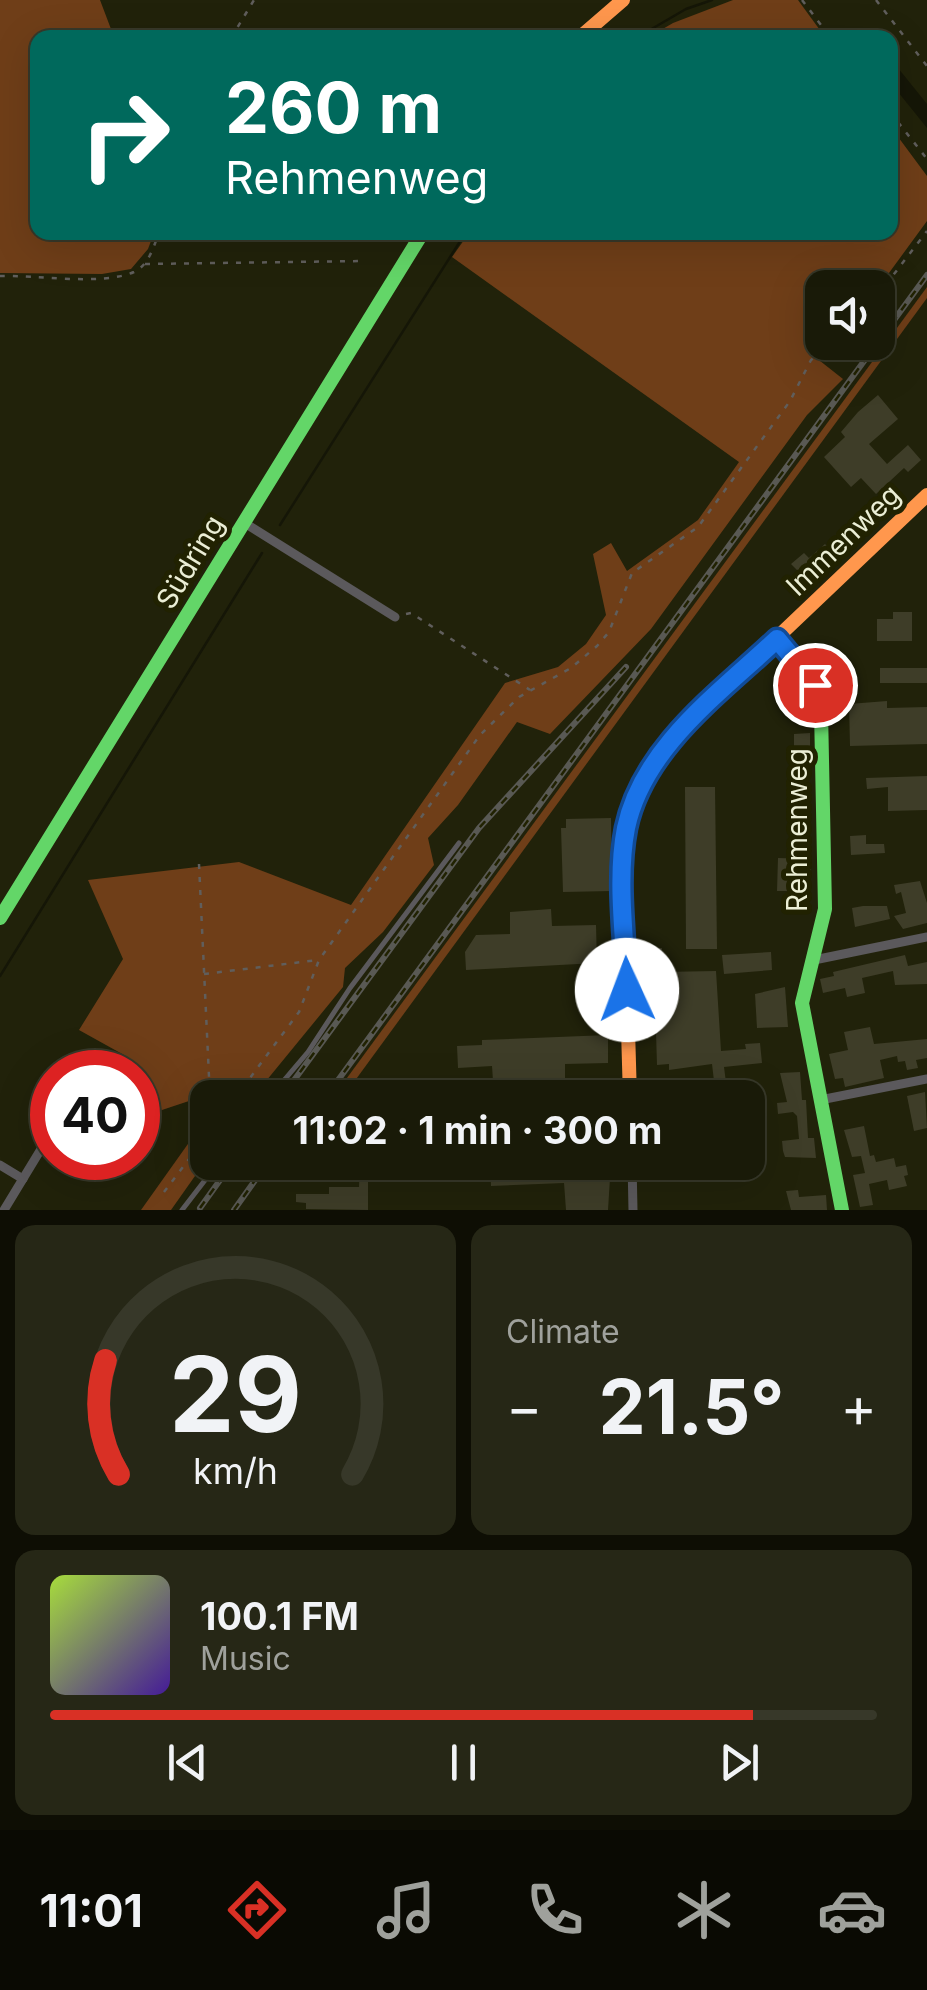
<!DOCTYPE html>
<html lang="en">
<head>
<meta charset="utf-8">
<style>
  :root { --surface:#191a08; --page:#262716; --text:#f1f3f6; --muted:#9fa19c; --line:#373829; --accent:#d93025 }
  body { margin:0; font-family:Inter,sans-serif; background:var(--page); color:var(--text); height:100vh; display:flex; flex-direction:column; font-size:38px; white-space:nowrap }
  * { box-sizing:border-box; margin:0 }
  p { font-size:32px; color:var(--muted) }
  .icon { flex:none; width:55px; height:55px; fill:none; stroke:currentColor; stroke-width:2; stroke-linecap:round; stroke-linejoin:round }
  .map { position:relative; height:1210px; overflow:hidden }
  .drawer { display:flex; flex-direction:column; gap:15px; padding:15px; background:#0e0e04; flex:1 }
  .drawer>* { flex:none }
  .guide { position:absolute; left:30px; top:30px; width:868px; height:210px; border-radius:20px; box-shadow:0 10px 40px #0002,0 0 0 2px var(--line); background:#00695c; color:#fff; overflow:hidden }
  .controls { position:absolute; left:805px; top:270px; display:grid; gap:20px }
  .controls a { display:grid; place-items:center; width:90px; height:90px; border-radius:20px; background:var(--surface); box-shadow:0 10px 40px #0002,0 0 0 2px var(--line); font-size:50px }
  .speed { position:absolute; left:30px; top:1050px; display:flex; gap:20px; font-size:50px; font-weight:700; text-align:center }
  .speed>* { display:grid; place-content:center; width:130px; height:130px; border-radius:50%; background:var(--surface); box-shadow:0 10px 40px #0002,0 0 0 2px var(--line); line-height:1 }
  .speed .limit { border:15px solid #d22; background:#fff; color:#111 }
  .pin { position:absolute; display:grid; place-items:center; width:85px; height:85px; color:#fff; margin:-42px; border:5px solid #fff; border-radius:50%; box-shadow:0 2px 10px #0007 }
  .me { position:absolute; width:110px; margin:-55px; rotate:358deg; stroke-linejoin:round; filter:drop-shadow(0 0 8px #0008) }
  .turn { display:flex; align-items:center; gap:35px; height:210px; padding:0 30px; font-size:45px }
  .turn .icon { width:130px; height:130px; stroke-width:2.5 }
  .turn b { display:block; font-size:70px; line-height:85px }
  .big { font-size:75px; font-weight:700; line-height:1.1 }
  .drawer .widget { flex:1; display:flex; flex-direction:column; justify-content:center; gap:15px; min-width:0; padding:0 35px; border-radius:20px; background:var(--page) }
  .drawer .dial { align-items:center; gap:0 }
  .dial svg { height:260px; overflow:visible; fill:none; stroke:var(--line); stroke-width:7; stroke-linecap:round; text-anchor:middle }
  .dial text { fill:var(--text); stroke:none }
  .song { display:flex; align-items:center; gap:30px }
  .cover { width:120px; height:120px; border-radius:15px; background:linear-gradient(135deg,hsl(80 70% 55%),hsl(260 70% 35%)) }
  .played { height:10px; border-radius:5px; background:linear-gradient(90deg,var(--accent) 85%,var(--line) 85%) }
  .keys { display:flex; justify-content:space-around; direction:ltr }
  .heat { display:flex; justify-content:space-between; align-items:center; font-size:55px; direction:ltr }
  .drawer .tiles { flex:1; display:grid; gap:15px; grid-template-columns:1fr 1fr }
  .widget:last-child { grid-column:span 2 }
  .trip { position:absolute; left:190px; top:1080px; width:575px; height:100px; border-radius:20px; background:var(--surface); box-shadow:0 10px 40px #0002,0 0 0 2px var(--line); font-weight:700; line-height:100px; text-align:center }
  .menu { display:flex; height:160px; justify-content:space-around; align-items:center; background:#0a0a03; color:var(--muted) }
  .menu .icon { width:70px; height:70px }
  .menu .active { color:var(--accent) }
  .menu b { font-size:45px; color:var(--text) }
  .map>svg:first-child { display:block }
  .green { fill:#6f3e18 }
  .water { fill:#151607 }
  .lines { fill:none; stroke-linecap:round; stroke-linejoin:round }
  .stream { stroke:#151607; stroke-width:2.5 }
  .building { fill:#3e3d28 }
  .path { stroke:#605e5c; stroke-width:2.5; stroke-dasharray:5 8; stroke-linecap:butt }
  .lane { stroke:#5b595c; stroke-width:5 }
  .street { stroke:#5b595c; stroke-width:9 }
  .fast { stroke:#63d668; stroke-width:14 }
  .slow { stroke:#ff974d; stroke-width:14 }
  .rail-casing { stroke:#595954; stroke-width:6 }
  .rail { stroke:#212201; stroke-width:2.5; stroke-dasharray:8; stroke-linecap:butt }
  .route-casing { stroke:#114b97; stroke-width:25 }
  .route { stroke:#1a73e8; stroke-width:18 }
  .labels { text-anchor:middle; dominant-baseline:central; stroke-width:10; stroke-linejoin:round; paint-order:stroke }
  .street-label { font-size:28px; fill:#ebeed5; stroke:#212201 }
</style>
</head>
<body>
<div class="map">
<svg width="927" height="1210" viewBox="0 0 927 1210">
  <rect width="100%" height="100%" fill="#21220a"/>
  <g class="green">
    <path d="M0 0H100L114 37 38 38V232L154 233 148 249 131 269 102 274 0 273Z"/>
    <path d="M733 0H798L825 37H649L673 23Z"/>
    <path d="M890 126 927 176V221L878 288H822V342L826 343 810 353 843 379 807 415 651 629 550 734 517 722 458 805 428 838 434 865 383 932 345 968 343 987 253 1097 208 1098 207 1159 171 1210H141L200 1127 192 1100 138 1118V1072H114L124 1055 79 1030 123 959 88 880 239 862 351 905 505 683 558 667 586 644 606 615 593 554 611 543 627 571 698 520 739 462 452 257 469 233 890 232Z"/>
    <path d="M927 287V298L343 1097H333Z"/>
  </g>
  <path class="water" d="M890 58 927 104V128L890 82Z"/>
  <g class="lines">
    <g class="stream">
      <path d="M636 38 686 9 712 0"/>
      <path d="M280 525 466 232"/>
      <path d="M0 976 262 553"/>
    </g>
  </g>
  <g class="building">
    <path d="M878 395 898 419 869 444 887 464 908 445 921 460 908 472 904 468 876 494 861 478 851 487 824 457 845 437 841 432 858 412Z"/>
    <path d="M825 544 838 558 821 572 812 563 800 573 791 564 804 553 809 558Z"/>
    <path d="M893 612H912V641H877V619H893Z"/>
    <rect x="880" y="668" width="47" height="15"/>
    <path d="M887 701V708L927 707V744L850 746 849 704Z"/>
    <path d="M810 733V762H794V734Z"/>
    <path d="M927 776V810L888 811V787L867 789 866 778Z"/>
    <path d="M685 787H715L717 949H686Z"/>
    <path d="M611 818 612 891 563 892 561 828H566V819Z"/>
    <path d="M866 835V844H884L885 853 851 855 850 836Z"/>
    <path d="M778 858 811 859V877H793V891H777Z"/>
    <path d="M920 881 927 903V923L903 929 894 916 906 913 901 892 896 894 894 885Z"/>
    <path d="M863 906H887L890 919 855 927 852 908Z"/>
    <path d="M551 909 552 926 596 925 597 963 466 970 465 952 476 935 510 934V912Z"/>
    <path d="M651 948H662V972L716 971 721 1051 746 1049 745 1044 760 1043 762 1063 724 1067 728 1098H716L712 1064 669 1070V1064L657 1065 655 999H650V985H654Z"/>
    <path d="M771 952 772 970 724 974 722 955Z"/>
    <path d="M905 955 908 966 927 962V984L895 985 893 971 862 978 865 993 847 997 845 988 823 993 820 979 834 976 833 972Z"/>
    <path d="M785 987 788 1027 757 1028 755 994Z"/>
    <path d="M870 1027 874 1044 927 1039V1058L916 1060 918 1068 907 1070 905 1061 898 1062 897 1056 880 1060 884 1078 845 1087 843 1078 835 1079 829 1054 848 1050 844 1032Z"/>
    <path d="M608 1035V1063L565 1064V1078L493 1081 492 1066 458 1068 457 1046 482 1045V1040Z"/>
    <path d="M800 1072 802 1100H806L808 1138H814L816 1158 785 1157 783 1151 782 1141 799 1139 797 1116 793 1112 778 1114 777 1103 787 1102 780 1073Z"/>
    <path d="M925 1092 927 1128 914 1131 907 1096Z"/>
    <path d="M864 1126 870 1156 874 1155 876 1162 894 1158 896 1167 906 1165 908 1175 904 1176 907 1186 889 1190 887 1180 869 1184 873 1205 860 1207 853 1175 865 1173 861 1156 852 1157 844 1130Z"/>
    <path d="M360 1162H412L411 1178H368V1210L306 1209V1203L296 1202V1194H329V1187H359Z"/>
    <path d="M490 1162H611L608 1210H566L564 1183 491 1186Z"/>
    <path d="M798 1190 799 1197 826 1195 827 1210H791L786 1191Z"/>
  </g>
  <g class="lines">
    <g class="path">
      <path d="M802 0 831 38"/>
      <path d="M876 0 927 66"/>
      <path d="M231 38 254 0"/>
      <path d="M890 112 927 159"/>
      <path d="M145 264 363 261"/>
      <path d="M0 276C37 275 102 286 134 272 149 265 154 246 159 232"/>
      <path d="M878 295 927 231"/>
      <path d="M406 614 411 613 530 690"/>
      <path d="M199 864 210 1098"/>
      <path d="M204 974 318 960"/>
      <path d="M235 1098 299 1012 319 960 480 735 519 697 571 668 597 646 609 632 632 573 698 527 790 401 811 360 836 342"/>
      <path d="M164 1192 208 1134"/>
    </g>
    <g class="lane">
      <path d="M269 1098 308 1052 350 988 459 843"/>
      <path d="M182 1210 219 1162"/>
    </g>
    <g class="street">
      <path d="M243 522 395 617"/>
      <path d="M814 960 927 937"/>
      <path d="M89 1072 100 1055"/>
      <path d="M820 1100 927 1079"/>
      <path d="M632 1162 633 1210"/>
      <path d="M0 1165 23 1179"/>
      <path d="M4 1210 52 1131"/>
    </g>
    <g class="fast">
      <path d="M777 639 808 674 821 710 825 909 802 1003 842 1210"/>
      <path d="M0 918 423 232"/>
    </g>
    <g class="slow">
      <path d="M579 38 623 0"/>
      <path d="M630 1098 623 857 632 805 644 779 684 726 927 495"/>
    </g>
    <defs>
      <g id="rail">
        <path d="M281 1098 479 828 626 667"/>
        <path d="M325 1098 927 275"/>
        <path d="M200 1208 233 1162"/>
        <path d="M234 1210 268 1162"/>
      </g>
    </defs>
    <use href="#rail" class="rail-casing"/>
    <use href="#rail" class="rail"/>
  </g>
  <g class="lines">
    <defs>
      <path id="route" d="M627 990C625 938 616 879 626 828 643 747 720 693 777 639L815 685"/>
    </defs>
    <use href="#route" class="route-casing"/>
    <use href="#route" class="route"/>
  </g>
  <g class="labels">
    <g class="street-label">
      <text transform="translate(843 540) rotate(-44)">Immenweg</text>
      <text transform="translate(190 562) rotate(-59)">Südring</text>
      <text transform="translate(797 830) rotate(-90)">Rehmenweg</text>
    </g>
  </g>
</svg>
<div class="controls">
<a><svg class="icon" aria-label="sound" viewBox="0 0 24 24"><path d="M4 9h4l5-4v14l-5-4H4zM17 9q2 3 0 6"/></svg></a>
</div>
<div class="speed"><div class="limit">40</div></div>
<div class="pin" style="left:815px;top:685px;background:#d93025"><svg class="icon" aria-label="arrive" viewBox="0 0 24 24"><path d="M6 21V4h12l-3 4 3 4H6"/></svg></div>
<svg class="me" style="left:627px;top:990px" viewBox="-20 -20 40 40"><circle r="19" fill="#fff"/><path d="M0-13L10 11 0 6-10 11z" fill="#1a73e8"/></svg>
<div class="trip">11:02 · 1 min · 300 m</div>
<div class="guide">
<div class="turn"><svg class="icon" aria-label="right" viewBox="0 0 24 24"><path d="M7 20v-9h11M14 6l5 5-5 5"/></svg><div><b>260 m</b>Rehmenweg</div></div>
</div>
</div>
<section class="drawer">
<div class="tiles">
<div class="widget dial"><svg viewBox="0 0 100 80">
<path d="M14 69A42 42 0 1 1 86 69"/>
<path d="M14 69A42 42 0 0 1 10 34" stroke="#d93025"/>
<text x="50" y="56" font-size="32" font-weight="700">29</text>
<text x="50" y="72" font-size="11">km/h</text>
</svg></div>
<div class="widget"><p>Climate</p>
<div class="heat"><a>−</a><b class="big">21.5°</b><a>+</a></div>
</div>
<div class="widget">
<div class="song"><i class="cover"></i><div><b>100.1 FM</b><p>Music</p></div></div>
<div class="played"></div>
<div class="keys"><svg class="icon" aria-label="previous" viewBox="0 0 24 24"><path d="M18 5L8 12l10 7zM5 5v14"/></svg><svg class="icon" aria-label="pause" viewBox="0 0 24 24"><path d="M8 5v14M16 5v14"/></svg><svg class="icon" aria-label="next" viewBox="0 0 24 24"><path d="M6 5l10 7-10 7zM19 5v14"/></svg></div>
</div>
</div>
</section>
<nav class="menu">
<b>11:01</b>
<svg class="icon active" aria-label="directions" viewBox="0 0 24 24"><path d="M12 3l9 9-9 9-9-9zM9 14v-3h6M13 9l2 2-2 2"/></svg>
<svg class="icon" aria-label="music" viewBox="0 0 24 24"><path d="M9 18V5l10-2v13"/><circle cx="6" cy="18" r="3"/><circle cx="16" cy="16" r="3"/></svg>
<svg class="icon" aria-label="phone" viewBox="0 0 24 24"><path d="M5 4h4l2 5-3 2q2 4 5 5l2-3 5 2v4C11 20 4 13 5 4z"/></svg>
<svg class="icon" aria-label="climate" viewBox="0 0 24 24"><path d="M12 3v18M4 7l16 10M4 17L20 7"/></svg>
<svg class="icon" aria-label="car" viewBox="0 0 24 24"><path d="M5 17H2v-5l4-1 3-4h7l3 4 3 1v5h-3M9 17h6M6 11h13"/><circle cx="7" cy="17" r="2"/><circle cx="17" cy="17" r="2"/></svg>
</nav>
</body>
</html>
